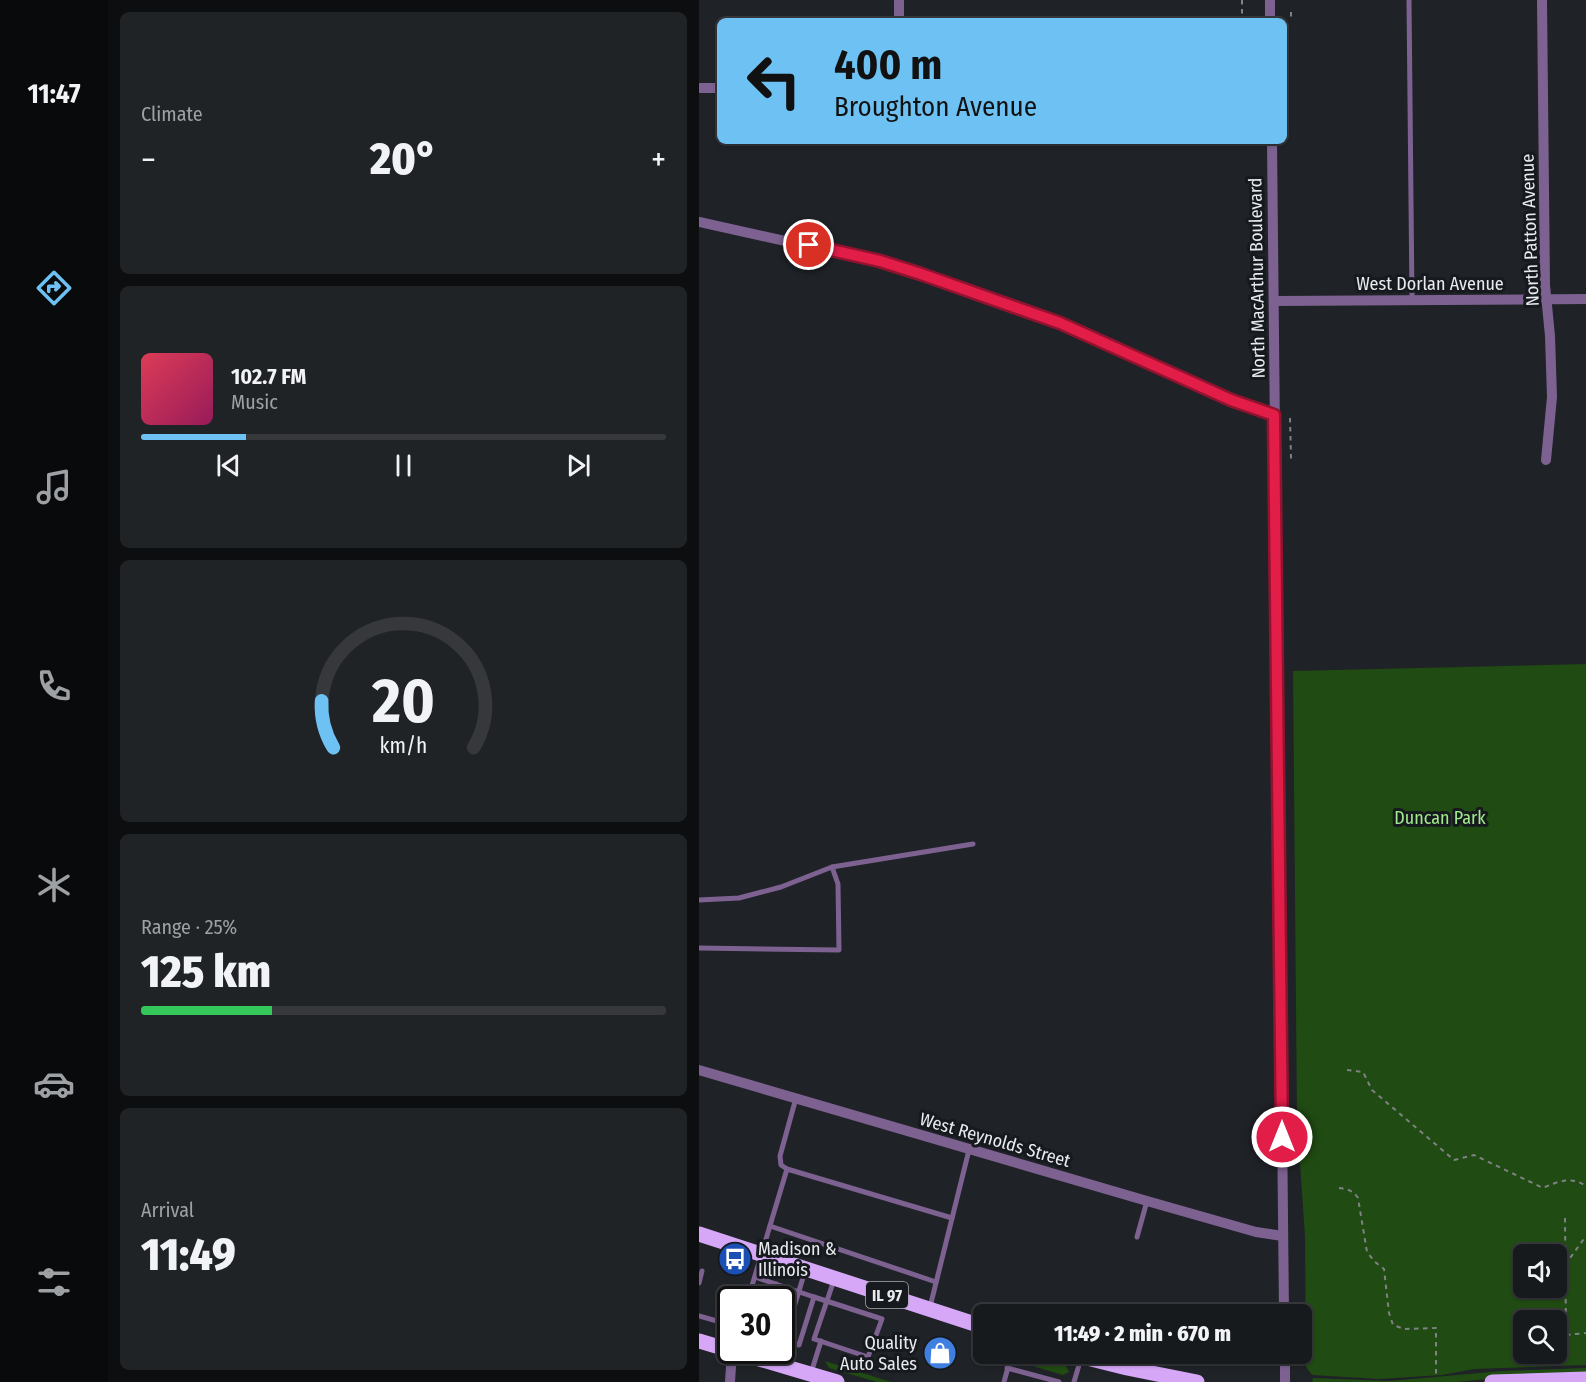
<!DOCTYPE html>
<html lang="en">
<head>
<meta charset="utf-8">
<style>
  :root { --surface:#171a1d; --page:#202326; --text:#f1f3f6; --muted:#9ea1a4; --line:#36383b; --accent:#6ec2f3 }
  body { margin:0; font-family:"Fira Sans Condensed",sans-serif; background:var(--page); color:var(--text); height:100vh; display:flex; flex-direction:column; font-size:22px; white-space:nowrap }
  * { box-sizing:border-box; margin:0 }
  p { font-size:20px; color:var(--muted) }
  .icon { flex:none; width:33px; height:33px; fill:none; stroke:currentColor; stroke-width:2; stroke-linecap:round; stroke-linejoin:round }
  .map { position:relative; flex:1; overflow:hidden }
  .side { display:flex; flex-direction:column; gap:12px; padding:12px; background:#0d0e10; width:591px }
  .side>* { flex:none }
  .top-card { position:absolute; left:18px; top:18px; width:570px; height:126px; border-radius:9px; box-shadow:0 2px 4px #0004,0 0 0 2px var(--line); background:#6ec2f3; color:#111; overflow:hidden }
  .controls { position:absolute; left:814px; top:1244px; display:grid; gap:12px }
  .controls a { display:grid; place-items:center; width:54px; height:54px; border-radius:9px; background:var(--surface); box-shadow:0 2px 4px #0004,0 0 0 2px var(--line); font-size:30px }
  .speed { position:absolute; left:18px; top:1286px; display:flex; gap:12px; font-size:30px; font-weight:700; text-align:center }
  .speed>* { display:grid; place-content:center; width:78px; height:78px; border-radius:50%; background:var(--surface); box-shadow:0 2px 4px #0004,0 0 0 2px var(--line); line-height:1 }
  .speed .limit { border:3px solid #111; border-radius:9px; background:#fff; color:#111 }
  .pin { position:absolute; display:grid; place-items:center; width:51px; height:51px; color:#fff; margin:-26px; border:3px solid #fff; border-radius:50%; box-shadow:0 2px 6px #0007 }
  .me { position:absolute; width:66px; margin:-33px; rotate:0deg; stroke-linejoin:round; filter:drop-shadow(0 0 4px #0008) }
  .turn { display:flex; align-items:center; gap:21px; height:126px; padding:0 18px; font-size:27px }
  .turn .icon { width:78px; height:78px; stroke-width:2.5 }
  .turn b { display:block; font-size:42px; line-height:51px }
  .big { font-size:45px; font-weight:800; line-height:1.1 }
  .side .tile { flex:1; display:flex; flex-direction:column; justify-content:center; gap:9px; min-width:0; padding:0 21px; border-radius:9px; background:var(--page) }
  .side .dial { align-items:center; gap:0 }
  .dial svg { height:156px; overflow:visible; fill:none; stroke:var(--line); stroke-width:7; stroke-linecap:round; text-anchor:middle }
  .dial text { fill:var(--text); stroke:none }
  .song { display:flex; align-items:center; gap:18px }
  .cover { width:72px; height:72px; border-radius:9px; background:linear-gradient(135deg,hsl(350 70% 55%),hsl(330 70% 35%)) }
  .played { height:6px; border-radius:3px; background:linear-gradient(90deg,var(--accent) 20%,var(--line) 20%) }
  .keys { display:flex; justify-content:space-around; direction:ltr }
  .heat { display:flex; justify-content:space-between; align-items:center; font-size:33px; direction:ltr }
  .charge { height:9px; border-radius:4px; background:linear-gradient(90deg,#34c759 25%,var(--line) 0) }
  .trip { position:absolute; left:274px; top:1304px; width:339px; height:60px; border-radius:9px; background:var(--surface); box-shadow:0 2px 4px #0004,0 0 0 2px var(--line); font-weight:800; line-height:60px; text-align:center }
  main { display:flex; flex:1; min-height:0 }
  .tabs { display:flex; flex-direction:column; width:108px; justify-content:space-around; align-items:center; background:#090a0c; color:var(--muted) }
  .tabs .icon { width:42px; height:42px }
  .tabs .selected { color:var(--accent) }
  .tabs b { font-size:27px; color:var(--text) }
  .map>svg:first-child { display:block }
  .green { fill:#204b12; fill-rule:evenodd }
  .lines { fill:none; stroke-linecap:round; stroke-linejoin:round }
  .path { stroke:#7f8185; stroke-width:2; stroke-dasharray:4.5 4.5; stroke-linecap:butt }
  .service { stroke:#7d6291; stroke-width:5 }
  .minor { stroke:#7d6291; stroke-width:10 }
  .primary { stroke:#d5a7f6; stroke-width:15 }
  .route-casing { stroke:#92132f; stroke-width:15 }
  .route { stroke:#e11d48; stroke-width:10 }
  .labels { text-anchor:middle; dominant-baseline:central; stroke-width:6; stroke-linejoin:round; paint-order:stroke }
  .shield { fill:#16191e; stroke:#aaacb0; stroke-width:1.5 }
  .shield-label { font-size:16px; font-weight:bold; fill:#e9ebee }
  .street-label { font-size:18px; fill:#e9ebee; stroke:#16191e }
  .park-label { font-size:18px; fill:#a0ea8b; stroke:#16191e }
  .poi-label { font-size:18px; fill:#e9ebee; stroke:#16191e; text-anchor:start }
</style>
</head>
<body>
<main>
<nav class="tabs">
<b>11:47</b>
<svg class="icon selected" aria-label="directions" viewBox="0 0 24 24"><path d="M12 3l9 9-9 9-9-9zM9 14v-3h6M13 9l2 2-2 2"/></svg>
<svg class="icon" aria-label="music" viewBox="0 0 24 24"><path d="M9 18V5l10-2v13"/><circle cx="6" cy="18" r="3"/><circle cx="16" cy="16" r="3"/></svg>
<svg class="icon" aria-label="phone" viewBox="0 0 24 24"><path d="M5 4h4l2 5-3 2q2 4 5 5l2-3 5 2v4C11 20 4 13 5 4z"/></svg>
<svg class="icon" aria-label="climate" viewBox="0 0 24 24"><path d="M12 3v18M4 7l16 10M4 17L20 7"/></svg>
<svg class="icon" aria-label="car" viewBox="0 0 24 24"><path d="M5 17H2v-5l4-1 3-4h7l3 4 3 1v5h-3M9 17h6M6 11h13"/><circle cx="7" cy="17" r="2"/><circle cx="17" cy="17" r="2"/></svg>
<svg class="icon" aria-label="filters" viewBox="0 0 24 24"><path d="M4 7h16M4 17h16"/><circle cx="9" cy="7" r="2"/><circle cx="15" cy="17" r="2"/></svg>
</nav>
<section class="side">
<div class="tile"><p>Climate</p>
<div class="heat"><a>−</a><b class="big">20°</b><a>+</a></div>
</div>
<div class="tile">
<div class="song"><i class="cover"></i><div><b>102.7 FM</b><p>Music</p></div></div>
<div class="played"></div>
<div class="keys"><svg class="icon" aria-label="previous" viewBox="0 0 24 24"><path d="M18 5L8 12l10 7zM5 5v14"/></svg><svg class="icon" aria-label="pause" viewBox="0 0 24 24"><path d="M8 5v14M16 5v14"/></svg><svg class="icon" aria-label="next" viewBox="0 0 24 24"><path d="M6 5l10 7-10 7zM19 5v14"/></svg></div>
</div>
<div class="tile dial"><svg viewBox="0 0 100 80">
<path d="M14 69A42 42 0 1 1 86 69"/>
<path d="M14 69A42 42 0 0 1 8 45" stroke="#6ec2f3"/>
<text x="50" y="56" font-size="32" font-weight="700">20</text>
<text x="50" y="72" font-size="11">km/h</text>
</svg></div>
<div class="tile"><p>Range · 25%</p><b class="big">125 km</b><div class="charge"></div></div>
<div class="tile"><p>Arrival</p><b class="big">11:49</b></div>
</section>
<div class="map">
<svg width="887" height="1382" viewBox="0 0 887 1382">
  <rect width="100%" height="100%" fill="#1f2227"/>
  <g class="green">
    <path d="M887 664V1365L775 1369 743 1375 680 1379 613 1375 607 1367 606 1237 598 1119 594 671ZM825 1254H858V1287H825ZM825 1320H858V1353H825Z"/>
    <path d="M317 1353H329L366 1364 370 1372 364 1375 314 1360Z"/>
    <path d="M126 1361 192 1382H178L130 1368Z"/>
    <path d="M887 1368V1374L822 1376 757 1382H613L614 1378 690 1381 803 1371Z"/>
  </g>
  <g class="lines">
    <g class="path">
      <path d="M543 0V21"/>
      <path d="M592 12V18"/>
      <path d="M591 418 592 459"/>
      <path d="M648 1070 664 1072 673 1090 755 1160 775 1155 844 1188C860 1181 872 1176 887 1186"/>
      <path d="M640 1188C648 1189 654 1190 659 1198L668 1252 676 1262 685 1269 690 1313 694 1325 705 1329 737 1328V1377"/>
      <path d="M866 1218 867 1335 887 1333"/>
      <path d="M866 1265 887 1236"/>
    </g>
    <g class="service">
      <path d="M710 0 713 300"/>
      <path d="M0 900 40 898 82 887 133 867 274 844"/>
      <path d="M0 948 140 950 139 884 133 867"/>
      <path d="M88 1169 253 1218"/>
      <path d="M71 1226 237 1282"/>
      <path d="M438 1237 448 1201"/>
      <path d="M56 1277 115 1297 100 1345 82 1340"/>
      <path d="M0 1283 3 1271"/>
      <path d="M73 1297 77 1284"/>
      <path d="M115 1297 183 1319 169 1357 115 1339 135 1280"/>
      <path d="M49 1299 88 1169 82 1165 81 1156 97 1098"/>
      <path d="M96 1304 106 1271"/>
      <path d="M231 1307 270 1150"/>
      <path d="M0 1316 32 1325"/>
      <path d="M82 1346 87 1330"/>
      <path d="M77 1362 81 1350"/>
      <path d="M308 1368 360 1382"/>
      <path d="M112 1373 122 1341"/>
      <path d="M305 1382 313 1353"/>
      <path d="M375 1382 382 1358"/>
    </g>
    <g class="minor">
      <path d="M200 0V21"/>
      <path d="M571 0V21"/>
      <path d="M843 0 846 285 851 336 853 397 847 460"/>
      <path d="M0 88H21"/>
      <path d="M573 141 585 1314"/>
      <path d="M0 222 181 262 243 281 361 323 532 400 575 415"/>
      <path d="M575 301 887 299"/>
      <path d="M0 1070 448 1201 557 1232 584 1236"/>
      <path d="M586 1353V1382"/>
      <path d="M31 1382 33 1351"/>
    </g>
    <g class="primary">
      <path d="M0 1234 285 1327"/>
      <path d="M0 1341 138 1382"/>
      <path d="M368 1353 428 1368 498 1382"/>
      <path d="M793 1382 887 1379"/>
    </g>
  </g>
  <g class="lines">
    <defs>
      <path id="route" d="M110 245 181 261 222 274 361 323 532 400 575 415 583 1137"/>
    </defs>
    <use href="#route" class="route-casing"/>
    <use href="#route" class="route"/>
  </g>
  <defs>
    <symbol id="bus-disc" viewBox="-11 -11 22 22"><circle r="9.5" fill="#1a4fb4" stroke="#16191e"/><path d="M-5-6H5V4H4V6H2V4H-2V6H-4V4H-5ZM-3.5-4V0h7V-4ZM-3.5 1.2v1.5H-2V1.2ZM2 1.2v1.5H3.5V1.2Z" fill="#fff"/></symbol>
    <symbol id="shop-disc" viewBox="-11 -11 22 22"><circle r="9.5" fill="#3f7fe0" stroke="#16191e"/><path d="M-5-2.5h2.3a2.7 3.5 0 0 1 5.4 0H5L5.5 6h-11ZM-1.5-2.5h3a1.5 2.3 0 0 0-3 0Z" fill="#fff"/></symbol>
  </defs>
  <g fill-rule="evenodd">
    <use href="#bus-disc" x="17" y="1240" width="38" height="38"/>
    <use href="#shop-disc" x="222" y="1334" width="38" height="38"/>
  </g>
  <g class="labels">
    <rect class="shield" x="167" y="1282" width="42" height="26" rx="4.5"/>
    <g class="shield-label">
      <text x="188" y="1295">IL 97</text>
    </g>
    <g class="street-label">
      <text transform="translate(831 230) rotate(-92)">North Patton Avenue</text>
      <text transform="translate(558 278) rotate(-91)">North MacArthur Boulevard</text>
      <text x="731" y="284">West Dorlan Avenue</text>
      <text transform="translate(296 1140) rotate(16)">West Reynolds Street</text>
    </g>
    <g class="park-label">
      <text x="741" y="818">Duncan Park</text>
    </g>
    <g class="poi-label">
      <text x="59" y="1249">Madison &amp;<tspan x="59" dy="21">Illinois</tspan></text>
      <text x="218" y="1343" text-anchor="end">Quality<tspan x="218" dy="21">Auto Sales</tspan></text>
    </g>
  </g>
</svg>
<div class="controls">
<a><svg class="icon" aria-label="sound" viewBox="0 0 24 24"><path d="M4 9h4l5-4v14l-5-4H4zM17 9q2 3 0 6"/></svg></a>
<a><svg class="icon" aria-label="search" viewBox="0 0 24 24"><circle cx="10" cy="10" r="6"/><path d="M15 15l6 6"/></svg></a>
</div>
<div class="speed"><div class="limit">30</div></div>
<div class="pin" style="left:110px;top:245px;background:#d93025"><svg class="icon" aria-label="arrive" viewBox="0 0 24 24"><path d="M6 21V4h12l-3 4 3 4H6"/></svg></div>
<svg class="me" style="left:583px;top:1137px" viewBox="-20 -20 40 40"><circle r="17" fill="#e11d48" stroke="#fff" stroke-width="3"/><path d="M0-11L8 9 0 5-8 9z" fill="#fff"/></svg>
<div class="trip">11:49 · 2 min · 670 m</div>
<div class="top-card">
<div class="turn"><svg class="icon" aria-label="left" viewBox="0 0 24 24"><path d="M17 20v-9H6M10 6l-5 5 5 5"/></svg><div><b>400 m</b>Broughton Avenue</div></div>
</div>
</div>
</main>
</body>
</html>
